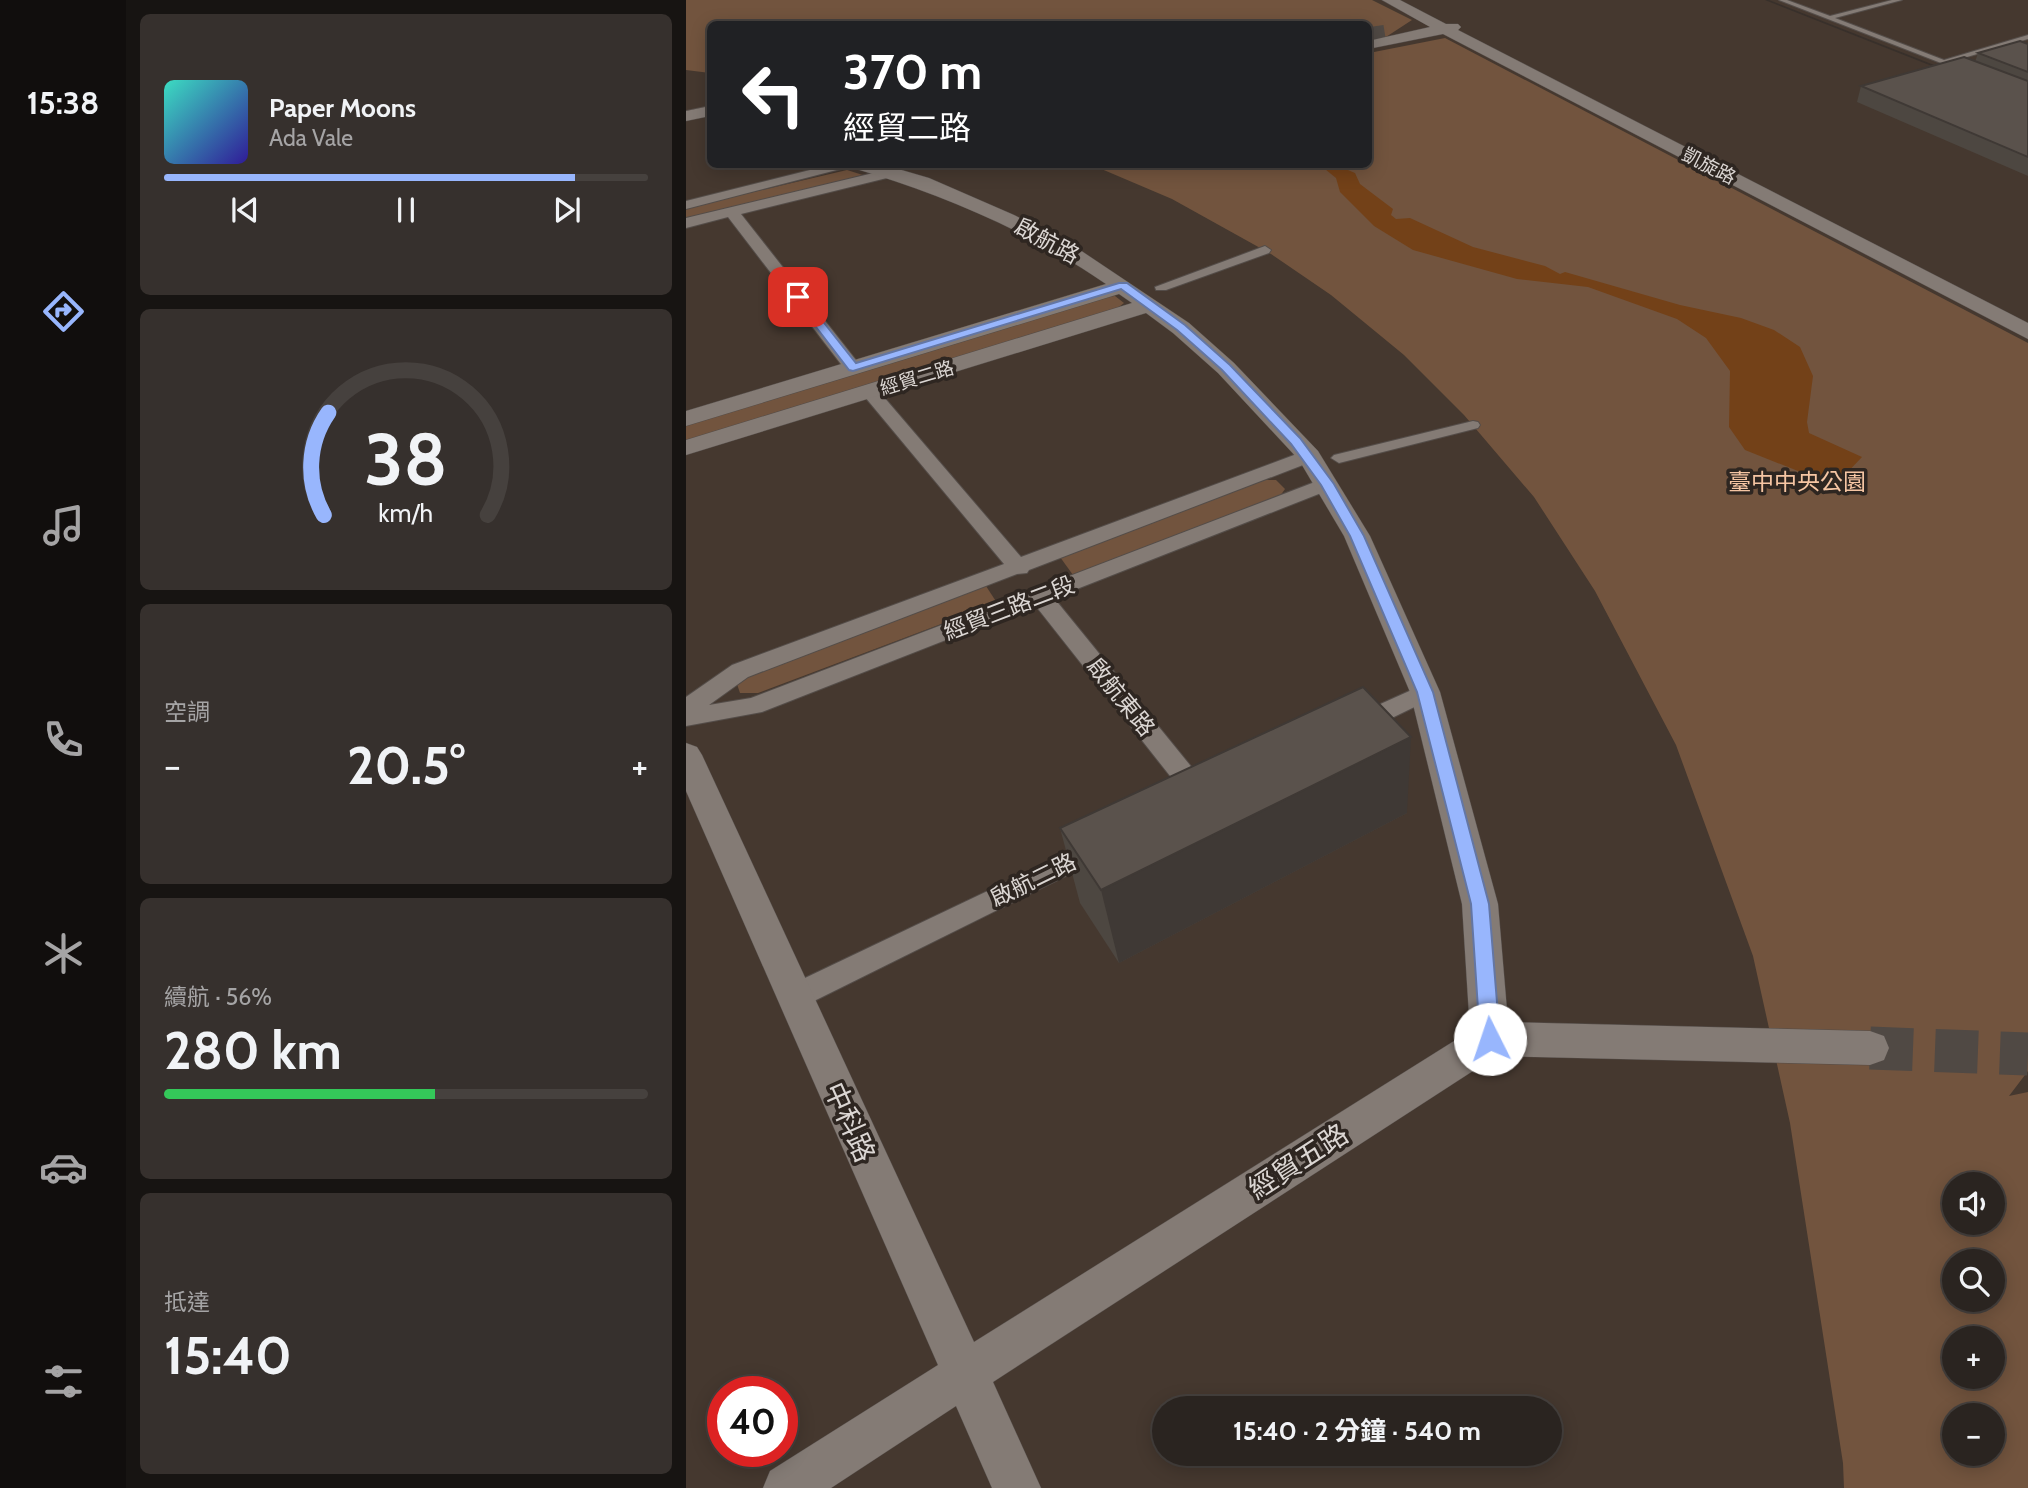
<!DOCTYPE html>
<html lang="zh-TW">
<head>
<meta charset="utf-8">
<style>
  :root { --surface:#2a2420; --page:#36302d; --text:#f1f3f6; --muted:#a5a4a5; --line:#46413e; --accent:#98b6fd }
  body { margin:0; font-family:Cabin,"Noto Sans TC",sans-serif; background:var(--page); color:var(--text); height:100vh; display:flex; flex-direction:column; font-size:26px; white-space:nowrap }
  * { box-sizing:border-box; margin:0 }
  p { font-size:23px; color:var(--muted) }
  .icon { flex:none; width:38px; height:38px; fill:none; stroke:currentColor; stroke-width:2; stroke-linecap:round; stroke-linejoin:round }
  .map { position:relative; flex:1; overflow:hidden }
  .drawer { display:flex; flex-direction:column; gap:14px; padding:14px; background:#171412; width:560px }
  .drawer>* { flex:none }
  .top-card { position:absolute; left:21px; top:21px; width:665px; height:147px; border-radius:10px; box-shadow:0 4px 18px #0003,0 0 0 2px var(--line); background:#202124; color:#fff; overflow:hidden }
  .tools { position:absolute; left:1256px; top:1172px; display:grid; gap:14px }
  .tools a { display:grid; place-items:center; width:63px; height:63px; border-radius:50%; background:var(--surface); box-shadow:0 4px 18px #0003,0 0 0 2px var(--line); font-size:35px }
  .speed { position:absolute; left:21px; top:1376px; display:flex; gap:14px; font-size:35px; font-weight:700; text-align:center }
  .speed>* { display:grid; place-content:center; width:91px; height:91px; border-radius:50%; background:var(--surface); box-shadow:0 4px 18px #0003,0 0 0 2px var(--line); line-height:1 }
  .speed .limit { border:10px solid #d22; background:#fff; color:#111 }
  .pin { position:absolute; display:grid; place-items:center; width:60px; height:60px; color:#fff; margin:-30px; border-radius:14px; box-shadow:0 4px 10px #0006 }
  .me { position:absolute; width:77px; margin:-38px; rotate:356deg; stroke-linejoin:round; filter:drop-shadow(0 0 5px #0008) }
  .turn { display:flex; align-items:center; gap:24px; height:147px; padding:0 21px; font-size:32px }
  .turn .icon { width:91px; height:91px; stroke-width:2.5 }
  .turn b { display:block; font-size:49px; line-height:60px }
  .big { font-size:52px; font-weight:700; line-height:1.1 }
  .drawer .card { flex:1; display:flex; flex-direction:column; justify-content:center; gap:10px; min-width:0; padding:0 24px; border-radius:10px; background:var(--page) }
  .drawer .dial { align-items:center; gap:0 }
  .dial svg { height:182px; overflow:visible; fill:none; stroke:var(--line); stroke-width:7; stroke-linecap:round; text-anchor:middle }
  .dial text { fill:var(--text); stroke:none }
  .song { display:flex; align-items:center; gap:21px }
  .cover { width:84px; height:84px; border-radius:10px; background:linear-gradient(135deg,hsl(170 70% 55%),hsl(250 70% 35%)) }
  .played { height:7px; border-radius:4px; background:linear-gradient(90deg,var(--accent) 85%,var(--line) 85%) }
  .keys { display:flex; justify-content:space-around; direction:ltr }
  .heat { display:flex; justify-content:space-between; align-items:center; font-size:38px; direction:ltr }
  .charge { height:10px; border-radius:5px; background:linear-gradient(90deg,#34c759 56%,var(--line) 0) }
  .trip { position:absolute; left:466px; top:1396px; width:410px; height:70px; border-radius:35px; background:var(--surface); box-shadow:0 4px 18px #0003,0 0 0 2px var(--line); font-weight:700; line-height:70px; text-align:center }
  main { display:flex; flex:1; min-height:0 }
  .menu { display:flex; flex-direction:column; width:126px; justify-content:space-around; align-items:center; background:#110e0d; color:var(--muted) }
  .menu .icon { width:49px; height:49px }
  .menu .selected { color:var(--accent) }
  .menu b { font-size:32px; color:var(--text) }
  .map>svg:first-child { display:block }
  .built { fill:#45382f; fill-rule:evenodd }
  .green { fill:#72543e; fill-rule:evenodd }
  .water { fill:#734118 }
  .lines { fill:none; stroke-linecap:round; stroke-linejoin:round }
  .tertiary-tunnel-far1 { stroke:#504944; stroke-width:17; stroke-dasharray:17 8; stroke-linecap:butt }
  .tertiary-tunnel { stroke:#504944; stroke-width:43; stroke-dasharray:43 22; stroke-linecap:butt }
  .service-casing { stroke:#544d49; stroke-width:2 }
  .pedestrian-casing { stroke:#544d49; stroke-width:2 }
  .minor-casing { stroke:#544d49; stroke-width:2 }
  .tertiary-casing { stroke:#544d49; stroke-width:1 }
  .service { fill:#847b75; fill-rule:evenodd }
  .pedestrian { fill:#847b75; fill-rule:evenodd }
  .minor { fill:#847b75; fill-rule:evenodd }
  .tertiary { fill:#847b75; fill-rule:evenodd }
  .wall { fill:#4d4741 }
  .shaded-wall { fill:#3f3935 }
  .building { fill:#5a524c; stroke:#3f3935; stroke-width:2 }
  .route { fill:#98b6fd; stroke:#6376a4; stroke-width:2 }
  .labels { text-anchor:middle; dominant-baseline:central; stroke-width:7; stroke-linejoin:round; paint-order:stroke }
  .far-street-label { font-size:19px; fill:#dbd6d3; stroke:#2e2621 }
  .street-label { font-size:23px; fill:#dbd6d3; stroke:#2e2621 }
  .park-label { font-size:23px; fill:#f5c5a3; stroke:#2e2621 }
  .near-street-label { font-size:28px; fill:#dbd6d3; stroke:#2e2621 }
</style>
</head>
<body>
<main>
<nav class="menu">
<b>15:38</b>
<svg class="icon selected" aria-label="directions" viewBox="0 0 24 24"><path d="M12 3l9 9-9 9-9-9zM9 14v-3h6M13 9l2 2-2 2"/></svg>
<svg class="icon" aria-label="music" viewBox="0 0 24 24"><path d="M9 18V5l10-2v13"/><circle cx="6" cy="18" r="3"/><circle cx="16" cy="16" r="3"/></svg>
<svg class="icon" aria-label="phone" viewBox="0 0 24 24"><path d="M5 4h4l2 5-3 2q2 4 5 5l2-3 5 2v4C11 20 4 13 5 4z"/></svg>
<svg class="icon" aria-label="climate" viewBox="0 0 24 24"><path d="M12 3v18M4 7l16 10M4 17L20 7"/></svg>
<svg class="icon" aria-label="car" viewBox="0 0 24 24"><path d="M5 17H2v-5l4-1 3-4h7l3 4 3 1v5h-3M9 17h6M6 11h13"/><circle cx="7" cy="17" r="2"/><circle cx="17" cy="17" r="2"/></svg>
<svg class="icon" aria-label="filters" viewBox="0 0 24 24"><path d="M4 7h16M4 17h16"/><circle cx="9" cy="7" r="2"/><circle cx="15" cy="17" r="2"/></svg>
</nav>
<section class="drawer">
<div class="card">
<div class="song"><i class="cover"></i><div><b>Paper Moons</b><p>Ada Vale</p></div></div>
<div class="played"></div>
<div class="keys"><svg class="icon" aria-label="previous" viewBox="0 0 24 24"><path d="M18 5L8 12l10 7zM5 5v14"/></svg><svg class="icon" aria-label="pause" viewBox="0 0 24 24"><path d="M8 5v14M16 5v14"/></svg><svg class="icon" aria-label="next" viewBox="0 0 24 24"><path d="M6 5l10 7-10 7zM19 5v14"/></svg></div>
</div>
<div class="card dial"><svg viewBox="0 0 100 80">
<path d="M14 69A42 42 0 1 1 86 69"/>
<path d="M14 69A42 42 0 0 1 16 24" stroke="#98b6fd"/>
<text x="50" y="56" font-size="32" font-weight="700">38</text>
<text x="50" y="72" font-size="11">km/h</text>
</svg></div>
<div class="card"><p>空調</p>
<div class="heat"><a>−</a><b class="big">20.5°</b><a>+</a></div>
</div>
<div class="card"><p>續航 · 56%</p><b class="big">280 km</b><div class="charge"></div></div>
<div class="card"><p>抵達</p><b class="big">15:40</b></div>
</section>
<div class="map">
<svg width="1342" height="1488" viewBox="0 0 1342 1488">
  <rect width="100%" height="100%" fill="#38302b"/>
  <g class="built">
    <path d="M0 0H1079L1342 104V1488H0ZM24 24H682V164H24ZM1269 1185H1307V1223H1269ZM1269 1262H1307V1300H1269ZM1269 1339H1307V1377H1269ZM37 1391H96V1451H37ZM478 1409H863V1454H478ZM1269 1416H1307V1454H1269Z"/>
    <path d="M1083 0H1342V102Z"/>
  </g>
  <g class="green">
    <path d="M0 0H686L726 20 683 48 682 24H24V73L0 70Z"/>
    <path d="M759 38 1342 343V1071L1323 1096 1342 1092V1488H1158L1157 1463 1104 1123 1067 956 990 745 909 591 848 497 778 415 718 355 645 295 585 254 486 199 406 165 682 164 683 53ZM1269 1185H1307V1223H1269ZM1269 1262H1307V1300H1269ZM1269 1339H1307V1377H1269ZM1269 1416H1307V1454H1269Z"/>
    <path d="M161 170 180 176 0 220V208Z"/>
    <path d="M429 296 438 303 429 310 0 441V424L414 297Z"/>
    <path d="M577 480H590L599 489 594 496 387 575 374 557Z"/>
    <path d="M300 586 311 603 72 693H54L51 684 58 677Z"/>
  </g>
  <path class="water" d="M634 165H659L655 167 669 173 674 184 707 209 705 215 710 219 724 218 787 247 859 266 874 274 879 272 994 305 1055 318 1088 330 1114 347 1127 376 1121 422 1123 433 1176 457 1155 479H1132L1059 450 1043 427 1044 371 1020 338 991 319 902 287 831 279 727 250 688 226 654 192 650 178Z"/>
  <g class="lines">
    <path class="tertiary-tunnel-far1" d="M682 36 701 33"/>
    <path class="tertiary-tunnel" d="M1184 1048 1342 1054"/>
    <defs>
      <path id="service" d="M1093 0H1101L1144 16 1206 0H1216L1149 18 1258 60 1342 35V39L1264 62 1275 67 1273 70Z"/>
      <g id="pedestrian">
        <path d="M579 246 585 250 583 253 480 290H470L469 287Z"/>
        <path d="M787 421 792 422 794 425 792 428 653 463 645 458 648 455Z"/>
      </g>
      <g id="minor">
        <path d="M148 164H174L0 209V201Z"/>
        <path d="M204 169 211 173 209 176 55 214 173 364 176 368 173 372H161L42 217 0 228V218Z"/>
        <path d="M185 388 191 389 335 557 616 452H630L633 456 630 460 343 570 341 573 331 574 62 677 23 705 65 698 634 480H648L651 484 648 488 368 598 525 791 529 798 525 805 516 808 507 805 349 605 76 712 0 726V697L46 665 318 564 179 397 176 393Z"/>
        <path d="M739 684 747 686 751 692 747 698 679 731 670 734 661 731 658 725 661 719Z"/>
        <path d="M413 838 422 841 426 848 422 855 118 1006 108 1010 98 1006 94 997 98 988Z"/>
      </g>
      <g id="tertiary">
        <path d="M696 0H714L760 24H772L775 27 772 30 1342 323V339L757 34 682 49V41L744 27Z"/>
        <path d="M24 106V116L0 121V111Z"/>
        <path d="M164 164H195L243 178 328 215 388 246 503 323 548 363 632 451 684 536 754 692 812 904 822 1022 1184 1031 1198 1036 1203 1048 1198 1060 1184 1065 810 1056 307 1382 355 1488H306L270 1406 145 1488H77L84 1471 252 1365 0 791V743L11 747 16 755 288 1342 784 1031 776 904 724 692 658 536 613 460 532 373 487 333 460 313 0 455V440L446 303 433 294 0 426V411L420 284C343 231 256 194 167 168Z"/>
      </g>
    </defs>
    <use href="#service" class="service-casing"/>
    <use href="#pedestrian" class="pedestrian-casing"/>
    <use href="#minor" class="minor-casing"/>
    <use href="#tertiary" class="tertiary-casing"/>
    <use href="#service" class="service"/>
    <use href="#pedestrian" class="pedestrian"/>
    <use href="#minor" class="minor"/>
    <use href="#tertiary" class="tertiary"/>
  </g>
  <g class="wall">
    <path d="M1342 44V176L1171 102 1175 86 1289 62 1292 53Z"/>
    <path d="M721 813 433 963 394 903 374 828Z"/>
  </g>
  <path class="shaded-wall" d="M725 737 721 813 433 963 415 890Z"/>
  <g class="building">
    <path d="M1334 41 1342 44V72L1292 53Z"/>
    <path d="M1278 57 1342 81V157L1175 86Z"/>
    <path d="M677 687 725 737 415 890 374 828Z"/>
  </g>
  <path class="route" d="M433 283H441L499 325 544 365 614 438 648 484 678 536 747 692 803 904 814 1039 811 1045 804 1048 797 1045 794 1039 785 904 731 692 664 536 635 485 605 444 536 370 491 330 435 289 167 371 163 370 107 297 116 295 170 363Z"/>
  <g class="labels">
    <g class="far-street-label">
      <text transform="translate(1023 166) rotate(27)">凱旋路</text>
      <text transform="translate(231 378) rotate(-17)">經貿二路</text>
    </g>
    <g class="street-label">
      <text transform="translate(361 241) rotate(28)">啟航路</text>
      <text transform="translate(323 608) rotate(-21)">經貿三路二段</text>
      <text transform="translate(435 697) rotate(51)">啟航東路</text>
      <text transform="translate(347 880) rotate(-26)">啟航二路</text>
    </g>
    <g class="park-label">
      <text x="1111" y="482">臺中中央公園</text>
    </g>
    <g class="near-street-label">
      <text transform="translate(164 1122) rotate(66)">中科路</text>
      <text transform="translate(612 1161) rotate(-33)">經貿五路</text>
    </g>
  </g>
</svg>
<div class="tools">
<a><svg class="icon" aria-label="sound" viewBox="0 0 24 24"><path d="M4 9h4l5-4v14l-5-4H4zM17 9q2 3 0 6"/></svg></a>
<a><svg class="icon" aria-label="search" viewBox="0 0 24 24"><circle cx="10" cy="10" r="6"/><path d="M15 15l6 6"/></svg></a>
<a>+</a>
<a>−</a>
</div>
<div class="speed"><div class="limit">40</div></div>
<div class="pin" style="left:112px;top:297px;background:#d93025"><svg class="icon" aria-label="arrive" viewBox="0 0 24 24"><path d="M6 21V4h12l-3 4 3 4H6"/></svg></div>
<svg class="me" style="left:804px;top:1039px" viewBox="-20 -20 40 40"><circle r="19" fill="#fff"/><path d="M0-13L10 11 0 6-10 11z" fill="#98b6fd"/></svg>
<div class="trip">15:40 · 2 分鐘 · 540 m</div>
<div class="top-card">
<div class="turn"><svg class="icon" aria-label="left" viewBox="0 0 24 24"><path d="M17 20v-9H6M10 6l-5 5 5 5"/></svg><div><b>370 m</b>經貿二路</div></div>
</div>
</div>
</main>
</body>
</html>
